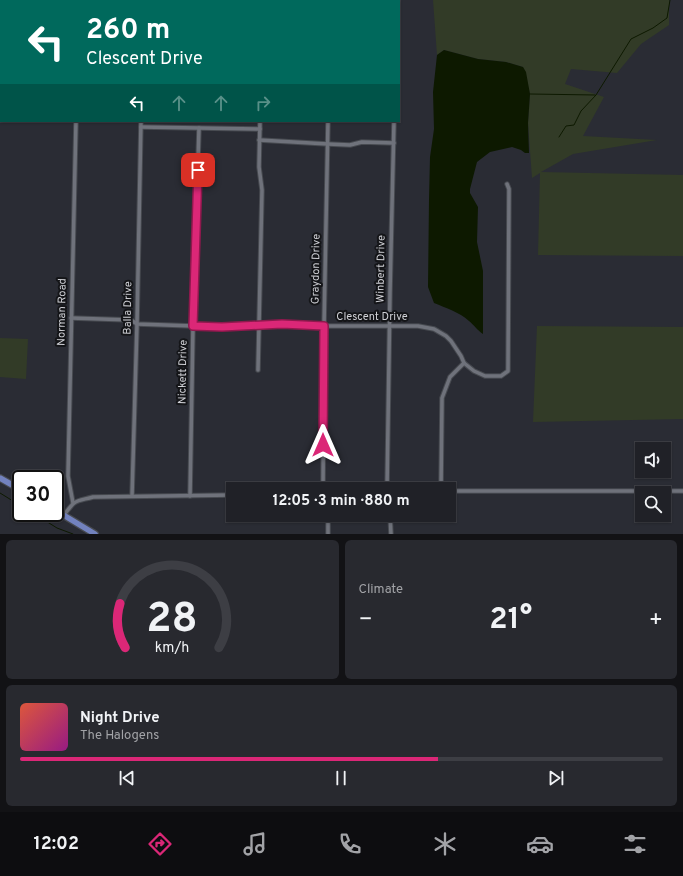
<!DOCTYPE html>
<html lang="en">
<head>
<meta charset="utf-8">
<style>
  :root { --surface:#202127; --page:#28292f; --text:#f1f3f6; --muted:#a2a3a7; --line:#3d3e44; --accent:#db2777 }
  body { margin:0; font-family:Overpass,sans-serif; background:var(--page); color:var(--text); height:100vh; display:flex; flex-direction:column; font-size:15px; white-space:nowrap }
  * { box-sizing:border-box; margin:0 }
  p { font-size:13px; color:var(--muted) }
  .icon { flex:none; width:22px; height:22px; fill:none; stroke:currentColor; stroke-width:2; stroke-linecap:round; stroke-linejoin:round }
  .map { position:relative; height:534px; overflow:hidden }
  .sheet { display:flex; flex-direction:column; gap:6px; padding:6px; background:#121215; flex:1 }
  .sheet>* { flex:none }
  .banner { position:absolute; left:0px; top:0px; width:400px; height:122px; box-shadow:0 1px 3px #0004,0 0 0 1px var(--line); background:#00695c; color:#fff; overflow:hidden }
  .buttons { position:absolute; left:635px; top:442px; display:grid; gap:8px }
  .buttons a { display:grid; place-items:center; width:36px; height:36px; border-radius:0px; background:var(--surface); box-shadow:0 1px 3px #0004,0 0 0 1px var(--line); font-size:20px }
  .speed { position:absolute; left:12px; top:470px; display:flex; gap:8px; font-size:20px; font-weight:700; text-align:center }
  .speed>* { display:grid; place-content:center; width:52px; height:52px; border-radius:50%; background:var(--surface); box-shadow:0 1px 3px #0004,0 0 0 1px var(--line); line-height:1 }
  .speed .limit { border:2px solid #111; border-radius:6px; background:#fff; color:#111 }
  .pin { position:absolute; display:grid; place-items:center; width:34px; height:34px; color:#fff; margin:-17px; border-radius:8px; box-shadow:0 2px 6px #0006 }
  .me { position:absolute; width:44px; margin:-22px; rotate:0deg; stroke-linejoin:round; filter:drop-shadow(0 0 3px #0008) }
  .turn { display:flex; align-items:center; gap:14px; height:84px; padding:0 20px; font-size:18px }
  .turn .icon { width:52px; height:52px; stroke-width:2.5 }
  .turn b { display:block; font-size:28px; line-height:34px }
  .lanes { display:flex; align-items:center; height:38px; padding:0 20px; background:#0003; justify-content:center; gap:20px; direction:ltr }
  .lanes .off { opacity:.35 }
  .big { font-size:30px; font-weight:700; line-height:1.1 }
  .sheet .tile { flex:1; display:flex; flex-direction:column; justify-content:center; gap:6px; min-width:0; padding:0 14px; border-radius:6px; background:var(--page) }
  .sheet .dial { align-items:center; gap:0 }
  .dial svg { height:104px; overflow:visible; fill:none; stroke:var(--line); stroke-width:7; stroke-linecap:round; text-anchor:middle }
  .dial text { fill:var(--text); stroke:none }
  .song { display:flex; align-items:center; gap:12px }
  .cover { width:48px; height:48px; border-radius:6px; background:linear-gradient(135deg,hsl(10 70% 55%),hsl(310 70% 35%)) }
  .played { height:4px; border-radius:2px; background:linear-gradient(90deg,var(--accent) 65%,var(--line) 65%) }
  .keys { display:flex; justify-content:space-around; direction:ltr }
  .heat { display:flex; justify-content:space-between; align-items:center; font-size:22px; direction:ltr }
  .sheet .tiles { flex:1; display:grid; gap:6px; grid-template-columns:1fr 1fr }
  .tile:last-child { grid-column:span 2 }
  .trip { position:absolute; left:226px; top:482px; width:230px; height:40px; border-radius:0px; background:var(--surface); box-shadow:0 1px 3px #0004,0 0 0 1px var(--line); font-weight:700; line-height:40px; text-align:center }
  .tab-bar { display:flex; height:64px; justify-content:space-around; align-items:center; background:#0d0d10; color:var(--muted) }
  .tab-bar .icon { width:28px; height:28px }
  .tab-bar .selected { color:var(--accent) }
  .tab-bar b { font-size:18px; color:var(--text) }
  .map>svg:first-child { display:block }
  .green { fill:#323b27 }
  .water { fill:#0d1900 }
  .lines { fill:none; stroke-linecap:round; stroke-linejoin:round }
  .stream { stroke:#0d1900; stroke-width:1 }
  .minor-casing { stroke:#474a50; stroke-width:5.5 }
  .primary-casing { stroke:#474a50; stroke-width:8 }
  .minor { stroke:#6f727b; stroke-width:3.5 }
  .primary { stroke:#7282be; stroke-width:5.5 }
  .route-casing { stroke:#8e194d; stroke-width:10 }
  .route { stroke:#db2777; stroke-width:7 }
  .labels { text-anchor:middle; dominant-baseline:central; stroke-width:4; stroke-linejoin:round; paint-order:stroke }
  .street-label { font-size:11px; fill:#d0d1d6; stroke:#141518 }
</style>
</head>
<body>
<div class="map">
<svg width="683" height="534" viewBox="0 0 683 534">
  <rect width="100%" height="100%" fill="#2a2c34"/>
  <g class="green">
    <path d="M433 0H669V25L641 44 617 73 571 69 565 84 604 97 583 136 657 140 573 154 541 172 683 175V256L538 255 540 173 532 178 528 123 530 94 523 67 506 62 478 59 444 50 437 55Z"/>
    <path d="M537 326 683 327V419L533 422Z"/>
    <path d="M0 338 28 339 26 379 0 377Z"/>
  </g>
  <path class="water" d="M444 50 478 59 506 62 523 67 526 72 530 94 528 123 529 153H525L521 150 512 147 490 152 477 162 470 189V193L478 207 477 242 483 271V334C477 330 474 325 469 321 459 312 446 308 434 303L428 287 429 200 430 157 434 129 433 92 437 55Z"/>
  <g class="lines">
    <g class="stream">
      <path d="M530 94 595 95"/>
      <path d="M559 137 566 126 574 125 581 111 596 95 631 39 653 28 667 18 670 0"/>
      <path d="M0 493 21 506"/>
      <path d="M33 513 57 528 73 534"/>
    </g>
    <defs>
      <g id="minor">
        <path d="M0 56H1"/>
        <path d="M141 127 260 129"/>
        <path d="M259 140 328 144 350 145 362 142 394 143"/>
        <path d="M71 318 131 320 137 324 222 327 282 324 324 326H418L434 329 446 336 451 341 461 356 464 363 474 371 485 376H501L508 371 509 189 507 184"/>
        <path d="M258 370 262 190 259 167 260 121"/>
        <path d="M323 489 324 326 328 121"/>
        <path d="M387 489 390 292 394 121"/>
        <path d="M441 489 442 398 450 377 464 363"/>
        <path d="M449 491H683"/>
        <path d="M132 496 137 324 141 121"/>
        <path d="M190 496 193 326 199 128"/>
        <path d="M73 503 68 476 76 121"/>
        <path d="M64 515C76 499 74 502 93 497L233 495"/>
        <path d="M328 515V534"/>
        <path d="M390 515 391 534"/>
      </g>
      <g id="primary">
        <path d="M0 478 21 490"/>
        <path d="M55 510 95 534"/>
      </g>
    </defs>
    <use href="#minor" class="minor-casing"/>
    <use href="#primary" class="primary-casing"/>
    <use href="#minor" class="minor"/>
    <use href="#primary" class="primary"/>
  </g>
  <g class="lines">
    <defs>
      <path id="route" d="M198 170 193 326 222 327 282 324 324 326 323 445"/>
    </defs>
    <use href="#route" class="route-casing"/>
    <use href="#route" class="route"/>
  </g>
  <g class="labels">
    <g class="street-label">
      <text transform="translate(316 269) rotate(-89)">Graydon Drive</text>
      <text transform="translate(381 269) rotate(-89)">Winbert Drive</text>
      <text transform="translate(128 308) rotate(-89)">Balla Drive</text>
      <text transform="translate(62 312) rotate(-89)">Norman Road</text>
      <text x="372" y="317">Clescent Drive</text>
      <text transform="translate(183 372) rotate(-89)">Nickett Drive</text>
    </g>
  </g>
</svg>
<div class="buttons">
<a><svg class="icon" aria-label="sound" viewBox="0 0 24 24"><path d="M4 9h4l5-4v14l-5-4H4zM17 9q2 3 0 6"/></svg></a>
<a><svg class="icon" aria-label="search" viewBox="0 0 24 24"><circle cx="10" cy="10" r="6"/><path d="M15 15l6 6"/></svg></a>
</div>
<div class="speed"><div class="limit">30</div></div>
<div class="pin" style="left:198px;top:170px;background:#d93025"><svg class="icon" aria-label="arrive" viewBox="0 0 24 24"><path d="M6 21V4h12l-3 4 3 4H6"/></svg></div>
<svg class="me" style="left:323px;top:445px" viewBox="-20 -20 40 40"><path d="M0-17L14 15 0 8-14 15z" fill="#db2777" stroke="#fff" stroke-width="4"/></svg>
<div class="trip">12:05 · 3 min · 880 m</div>
<div class="banner">
<div class="turn"><svg class="icon" aria-label="left" viewBox="0 0 24 24"><path d="M17 20v-9H6M10 6l-5 5 5 5"/></svg><div><b>260 m</b>Clescent Drive</div></div>
<div class="lanes"><svg class="icon" aria-label="left" viewBox="0 0 24 24"><path d="M17 20v-9H6M10 6l-5 5 5 5"/></svg><svg class="icon off" aria-label="ahead" viewBox="0 0 24 24"><path d="M12 20V5M6 11l6-6 6 6"/></svg><svg class="icon off" aria-label="ahead" viewBox="0 0 24 24"><path d="M12 20V5M6 11l6-6 6 6"/></svg><svg class="icon off" aria-label="right" viewBox="0 0 24 24"><path d="M7 20v-9h11M14 6l5 5-5 5"/></svg></div>
</div>
</div>
<section class="sheet">
<div class="tiles">
<div class="tile dial"><svg viewBox="0 0 100 80">
<path d="M14 69A42 42 0 1 1 86 69"/>
<path d="M14 69A42 42 0 0 1 10 35" stroke="#db2777"/>
<text x="50" y="56" font-size="32" font-weight="700">28</text>
<text x="50" y="72" font-size="11">km/h</text>
</svg></div>
<div class="tile"><p>Climate</p>
<div class="heat"><a>−</a><b class="big">21°</b><a>+</a></div>
</div>
<div class="tile">
<div class="song"><i class="cover"></i><div><b>Night Drive</b><p>The Halogens</p></div></div>
<div class="played"></div>
<div class="keys"><svg class="icon" aria-label="previous" viewBox="0 0 24 24"><path d="M18 5L8 12l10 7zM5 5v14"/></svg><svg class="icon" aria-label="pause" viewBox="0 0 24 24"><path d="M8 5v14M16 5v14"/></svg><svg class="icon" aria-label="next" viewBox="0 0 24 24"><path d="M6 5l10 7-10 7zM19 5v14"/></svg></div>
</div>
</div>
</section>
<nav class="tab-bar">
<b>12:02</b>
<svg class="icon selected" aria-label="directions" viewBox="0 0 24 24"><path d="M12 3l9 9-9 9-9-9zM9 14v-3h6M13 9l2 2-2 2"/></svg>
<svg class="icon" aria-label="music" viewBox="0 0 24 24"><path d="M9 18V5l10-2v13"/><circle cx="6" cy="18" r="3"/><circle cx="16" cy="16" r="3"/></svg>
<svg class="icon" aria-label="phone" viewBox="0 0 24 24"><path d="M5 4h4l2 5-3 2q2 4 5 5l2-3 5 2v4C11 20 4 13 5 4z"/></svg>
<svg class="icon" aria-label="climate" viewBox="0 0 24 24"><path d="M12 3v18M4 7l16 10M4 17L20 7"/></svg>
<svg class="icon" aria-label="car" viewBox="0 0 24 24"><path d="M5 17H2v-5l4-1 3-4h7l3 4 3 1v5h-3M9 17h6M6 11h13"/><circle cx="7" cy="17" r="2"/><circle cx="17" cy="17" r="2"/></svg>
<svg class="icon" aria-label="filters" viewBox="0 0 24 24"><path d="M4 7h16M4 17h16"/><circle cx="9" cy="7" r="2"/><circle cx="15" cy="17" r="2"/></svg>
</nav>
</body>
</html>
